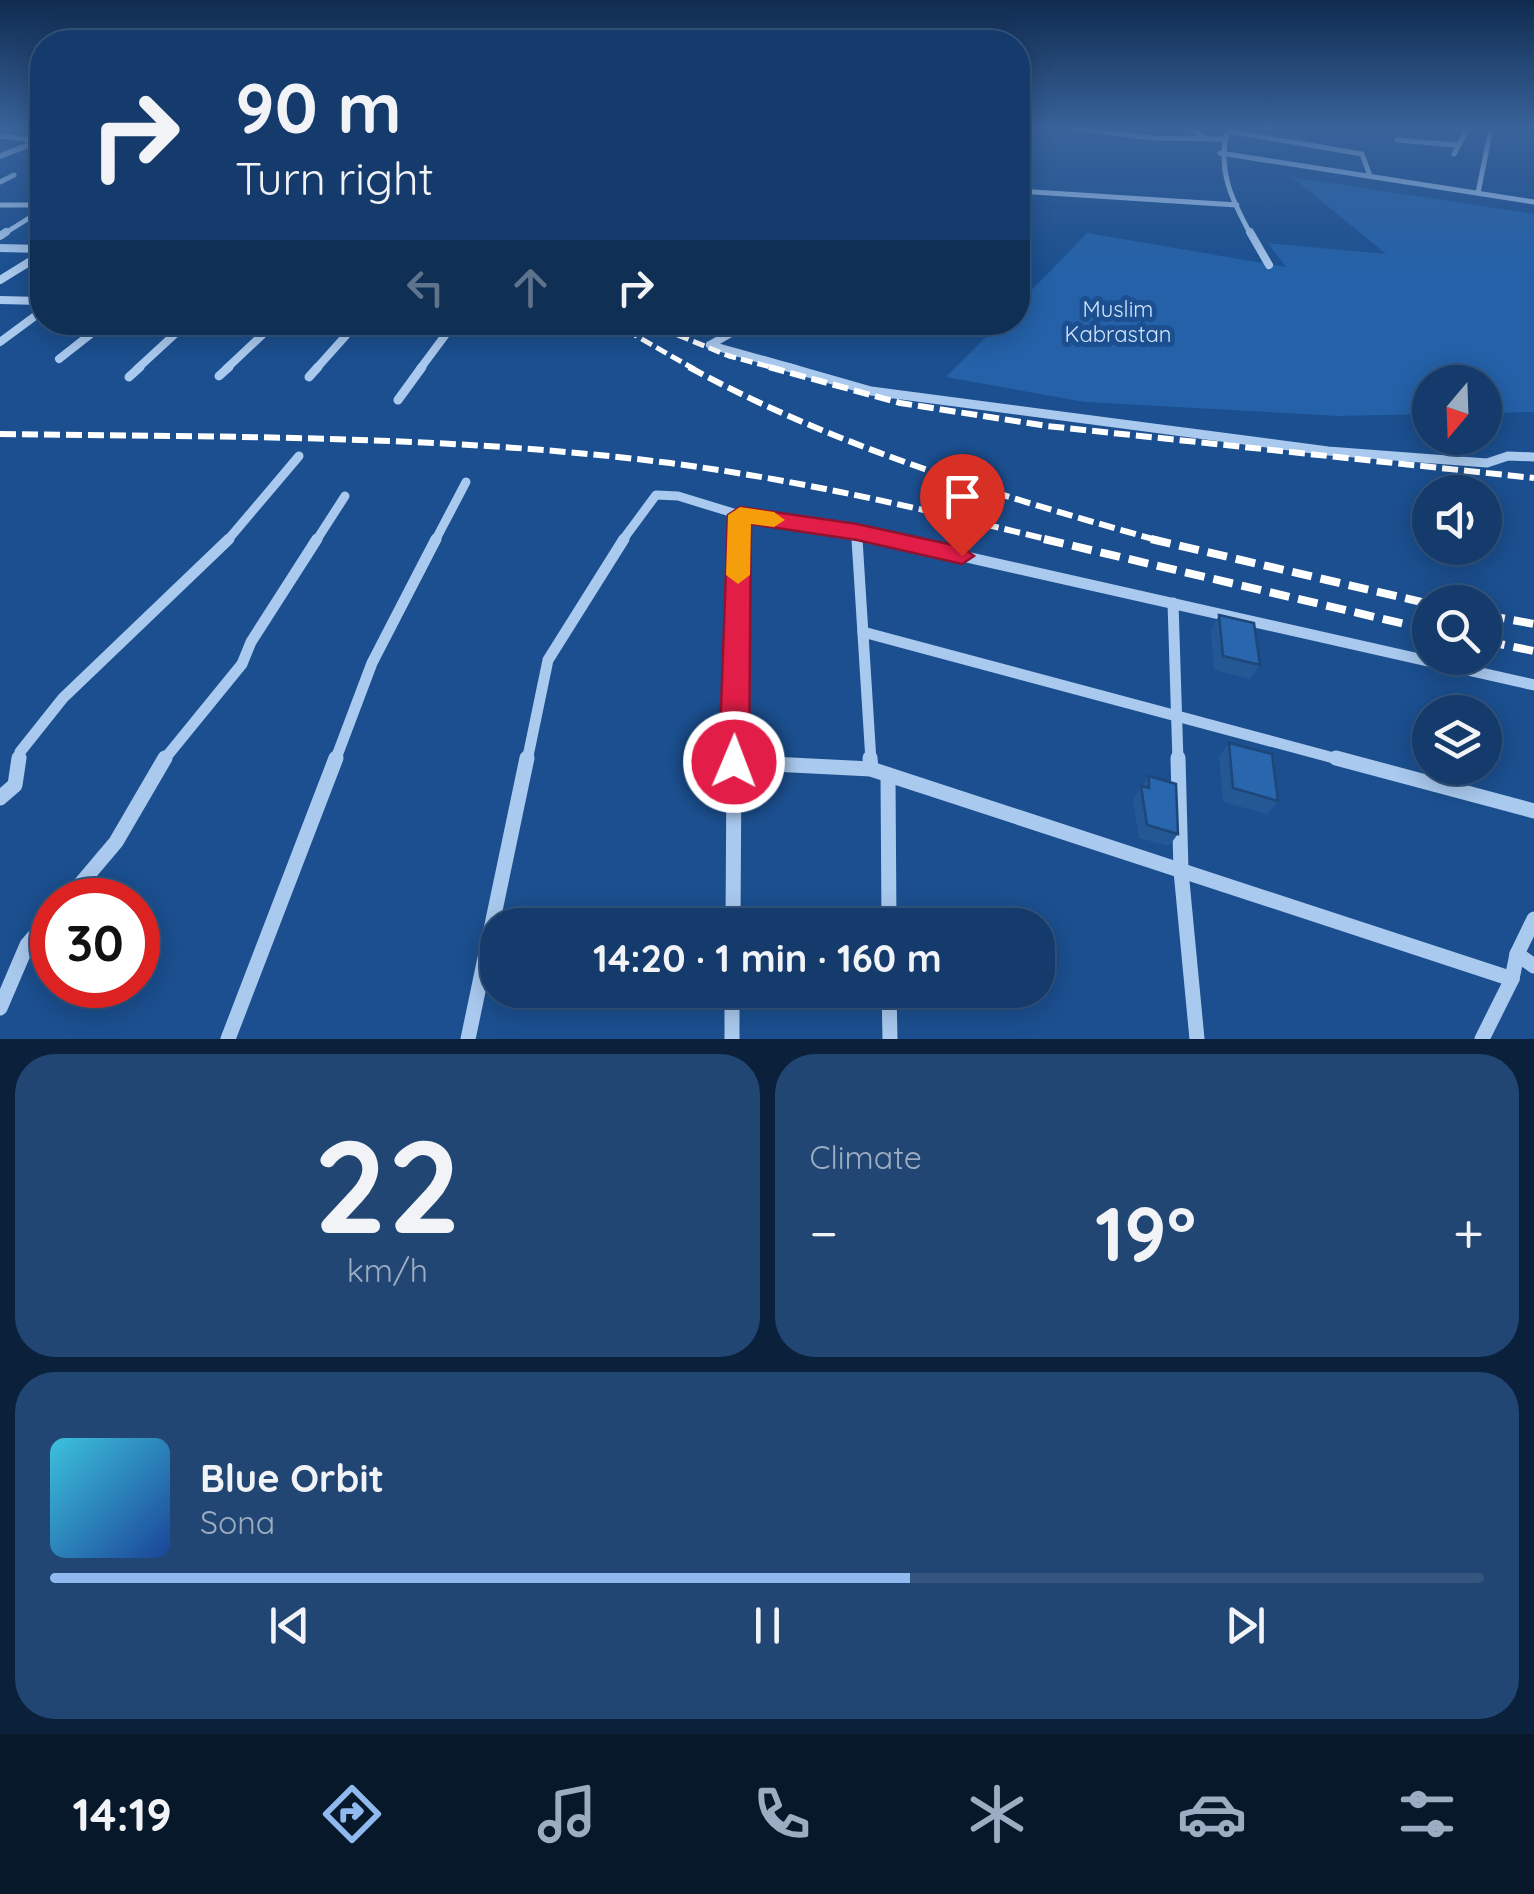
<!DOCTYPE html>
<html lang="en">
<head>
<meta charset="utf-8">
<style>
  :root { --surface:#143b6b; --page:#214673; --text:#f1f3f6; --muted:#9dadc1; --line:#33557e; --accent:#90b9f0 }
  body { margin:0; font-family:Quicksand,sans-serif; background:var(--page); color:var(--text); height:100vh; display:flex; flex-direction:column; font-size:38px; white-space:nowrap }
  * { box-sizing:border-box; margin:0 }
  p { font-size:32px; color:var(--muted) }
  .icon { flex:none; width:55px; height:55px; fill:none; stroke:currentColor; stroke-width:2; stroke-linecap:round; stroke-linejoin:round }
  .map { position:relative; height:1039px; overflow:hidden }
  .sheet { display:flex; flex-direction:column; gap:15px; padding:15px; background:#0b203b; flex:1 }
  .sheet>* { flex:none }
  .hud { position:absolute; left:30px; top:30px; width:1000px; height:305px; border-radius:40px; box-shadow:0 5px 25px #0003,0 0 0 2px var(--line); background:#143b6b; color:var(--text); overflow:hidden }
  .needle { width:65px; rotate:199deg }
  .controls { position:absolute; left:1412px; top:365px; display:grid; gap:20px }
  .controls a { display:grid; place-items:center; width:90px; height:90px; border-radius:50%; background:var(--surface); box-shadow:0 5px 25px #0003,0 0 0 2px var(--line); font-size:50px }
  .speed { position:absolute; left:30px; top:878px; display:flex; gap:20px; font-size:50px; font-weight:700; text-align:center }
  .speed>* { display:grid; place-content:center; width:130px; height:130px; border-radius:50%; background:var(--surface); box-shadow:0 5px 25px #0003,0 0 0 2px var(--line); line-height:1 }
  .speed .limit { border:15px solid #d22; background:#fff; color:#111 }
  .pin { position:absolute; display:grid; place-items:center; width:85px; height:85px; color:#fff; margin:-102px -42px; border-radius:50% 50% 50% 0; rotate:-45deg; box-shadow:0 0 10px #0007 }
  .pin .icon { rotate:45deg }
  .me { position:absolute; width:110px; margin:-55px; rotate:1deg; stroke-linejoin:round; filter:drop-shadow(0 0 8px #0008) }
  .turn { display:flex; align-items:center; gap:35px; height:210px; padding:0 40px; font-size:45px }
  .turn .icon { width:130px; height:130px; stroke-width:2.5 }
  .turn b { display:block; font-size:70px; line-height:85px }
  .lanes { display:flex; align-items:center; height:95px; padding:0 40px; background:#0003; justify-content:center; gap:50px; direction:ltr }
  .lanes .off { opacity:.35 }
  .big { font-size:75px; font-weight:700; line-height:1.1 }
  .sheet .widget { flex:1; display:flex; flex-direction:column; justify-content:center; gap:15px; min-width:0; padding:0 35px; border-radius:40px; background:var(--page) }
  .sheet .dial { align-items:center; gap:0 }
  .dial b { font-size:130px; line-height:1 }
  .song { display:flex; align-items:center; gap:30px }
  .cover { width:120px; height:120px; border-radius:15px; background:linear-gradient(135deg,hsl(190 70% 55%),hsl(220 70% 35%)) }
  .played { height:10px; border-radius:5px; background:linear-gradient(90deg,var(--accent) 60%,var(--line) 60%) }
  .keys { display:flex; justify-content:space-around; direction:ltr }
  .heat { display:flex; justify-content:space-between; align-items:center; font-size:55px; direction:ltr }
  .sheet .tiles { flex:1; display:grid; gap:15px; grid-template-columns:1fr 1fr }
  .widget:last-child { grid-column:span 2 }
  .trip { position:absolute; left:480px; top:908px; width:575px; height:100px; border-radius:40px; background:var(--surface); box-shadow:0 5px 25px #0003,0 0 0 2px var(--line); font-weight:700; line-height:100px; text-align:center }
  .tabs { display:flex; height:160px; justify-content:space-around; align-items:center; background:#08182b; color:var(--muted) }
  .tabs .icon { width:70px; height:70px }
  .tabs .active { color:var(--accent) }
  .tabs b { font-size:45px; color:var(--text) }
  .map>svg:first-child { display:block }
  .green { fill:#2461a8 }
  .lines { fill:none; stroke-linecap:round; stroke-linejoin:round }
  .minor-far4 { stroke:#a9c9ee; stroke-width:5 }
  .minor-far3 { stroke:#a9c9ee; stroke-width:8 }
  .minor-far2 { stroke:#a9c9ee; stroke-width:9 }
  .minor-far1 { stroke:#a9c9ee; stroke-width:11 }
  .minor { stroke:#a9c9ee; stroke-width:15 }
  .tertiary { fill:#a9c9ee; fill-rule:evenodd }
  .rail-far2 { stroke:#fff; stroke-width:5; stroke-dasharray:12 5; stroke-linecap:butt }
  .rail-far1 { stroke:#fff; stroke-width:6; stroke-dasharray:16 6; stroke-linecap:butt }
  .rail { stroke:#fff; stroke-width:8; stroke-dasharray:20 9; stroke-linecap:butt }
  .wall { fill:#245895 }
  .building { fill:#2a66ad; stroke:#1d4779; stroke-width:2.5 }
  .route { fill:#e11d48; stroke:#92132f; stroke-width:2.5 }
  .slow { fill:#f59e0b }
  .labels { text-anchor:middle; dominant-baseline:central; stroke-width:10; stroke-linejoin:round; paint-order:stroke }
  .far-park-label { font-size:22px; fill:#cfe3fa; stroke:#1b4f8f }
</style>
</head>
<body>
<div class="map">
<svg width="1534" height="1039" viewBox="0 0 1534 1039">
  <rect width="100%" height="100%" fill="#1b4f8f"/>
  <path class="green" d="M1292 177 1534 214V412L1485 413V382H1430V414L1338 416 1084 402 946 377 1000 323 1018 322V304L1087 233 1286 267 1268 243 1386 254Z"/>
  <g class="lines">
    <g class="minor-far4">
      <path d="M1073 128 1152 138 1224 139"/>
      <path d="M1189 128 1209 139"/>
      <path d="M1228 131 1362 154 1370 176"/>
      <path d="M1227 133C1217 171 1233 202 1251 235"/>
      <path d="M0 136 39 141"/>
      <path d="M1397 140 1456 145"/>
      <path d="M1220 153 1534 202"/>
      <path d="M1454 154 1468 128"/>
      <path d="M0 182 14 175"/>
      <path d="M1018 191 1237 205"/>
      <path d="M1478 193 1491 128"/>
      <path d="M0 205H42"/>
      <path d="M2 235 42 210"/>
    </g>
    <g class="minor-far3">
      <path d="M1250 232 1269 265"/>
      <path d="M0 236 6 232"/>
      <path d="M0 248 42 249"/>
      <path d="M0 280 42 254"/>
      <path d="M0 300 42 301"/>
      <path d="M0 342 42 311"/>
      <path d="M710 345 796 369"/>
      <path d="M710 345 750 322"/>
      <path d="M59 359 106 322"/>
      <path d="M137 369 188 322"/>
      <path d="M226 369 276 322"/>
      <path d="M316 369 358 322"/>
      <path d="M420 369 455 322"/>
    </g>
    <g class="minor-far2">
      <path d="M787 367 871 391 1328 451 1487 463 1508 456 1534 457"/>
      <path d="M219 376 229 367"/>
      <path d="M129 377 140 367"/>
      <path d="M309 377 318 367"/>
      <path d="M398 400 422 367"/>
      <path d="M740 515 857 532"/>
      <path d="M227 541 299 456"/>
      <path d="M316 541 345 496"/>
      <path d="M435 541 466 482"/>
      <path d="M622 541 656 495 678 496 740 515 739 541"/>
      <path d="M858 541 857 532 898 541"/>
    </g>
    <g class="minor-far1">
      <path d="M857 539 871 761"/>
      <path d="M887 539 1534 685"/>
      <path d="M1173 603 1178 761"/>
      <path d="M863 632 1345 761"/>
      <path d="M19 761 20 752 63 698 229 539"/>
      <path d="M163 761 242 664 251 642 317 539"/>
      <path d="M335 761 372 663 436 539"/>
      <path d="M527 761 548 660 624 539"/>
      <path d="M734 761 739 539"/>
    </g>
    <g class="minor">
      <path d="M870 758 871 769"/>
      <path d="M1178 758 1181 871 1197 1039"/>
      <path d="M1336 758 1534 811"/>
      <path d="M734 762V758"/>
      <path d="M888 775 889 925"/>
      <path d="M0 798 15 785 19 758"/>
      <path d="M67 900 116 842 165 758"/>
      <path d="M733 925 734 762 871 769 1512 979"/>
      <path d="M1517 954 1534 919"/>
      <path d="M732 990V1039"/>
      <path d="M889 990 890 1039"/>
      <path d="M0 1008 27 945 52 916"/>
      <path d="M228 1039 336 758"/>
      <path d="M468 1039 527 758"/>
      <path d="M1482 1039 1512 979 1517 954 1534 966"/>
    </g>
    <path class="tertiary" d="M42 137V143L0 159V153Z"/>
    <g class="rail-far2">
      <path d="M612 322 694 369"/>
      <path d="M646 322 729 356 778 369"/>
    </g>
    <g class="rail-far1">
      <path d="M689 367C835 447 1000 496 1160 541"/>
      <path d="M769 367 900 403 1047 426 1534 478"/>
      <path d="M0 434C215 437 431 435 645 460 783 476 919 508 1054 541"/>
    </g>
    <g class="rail">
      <path d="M1044 539 1430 630"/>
      <path d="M1151 539 1430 604"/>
      <path d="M1485 615 1534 624"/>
      <path d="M1485 641 1534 651"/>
    </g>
  </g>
  <g class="wall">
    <path d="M1219 615 1260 665 1250 679 1214 670 1211 630Z"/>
    <path d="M1229 743 1278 801 1267 814 1223 802 1219 756Z"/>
    <path d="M1149 776 1178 834 1169 846 1139 838 1133 800Z"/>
  </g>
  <g class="building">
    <path d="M1219 615 1254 623 1260 665 1223 656Z"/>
    <path d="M1229 743 1272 754 1278 801 1233 788Z"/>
    <path d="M1149 776 1176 784 1178 834 1147 825 1141 786 1149 788Z"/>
  </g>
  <linearGradient id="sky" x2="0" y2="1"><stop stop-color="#0f2b4f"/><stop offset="0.47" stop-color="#39639b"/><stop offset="1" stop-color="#39639b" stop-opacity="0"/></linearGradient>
  <rect width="1534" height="273" fill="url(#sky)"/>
  <path class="route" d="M740 507 857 524 962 547 974 556 962 564 857 540 751 524 749 762 745 771 734 775 723 771 719 762 728 515Z"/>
  <path class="slow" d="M740 507 774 512 785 520 774 527 751 524 750 575 738 584 726 575 728 515Z"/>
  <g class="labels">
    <g class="far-park-label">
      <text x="1118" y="309">Muslim<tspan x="1118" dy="25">Kabrastan</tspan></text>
    </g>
  </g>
</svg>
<div class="controls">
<a><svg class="needle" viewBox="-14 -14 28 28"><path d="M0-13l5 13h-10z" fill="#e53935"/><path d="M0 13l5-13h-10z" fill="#9dadc1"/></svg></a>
<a><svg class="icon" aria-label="sound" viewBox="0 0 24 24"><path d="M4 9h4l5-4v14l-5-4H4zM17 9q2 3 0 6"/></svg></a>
<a><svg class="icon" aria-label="search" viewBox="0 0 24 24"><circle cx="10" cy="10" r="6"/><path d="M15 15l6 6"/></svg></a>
<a><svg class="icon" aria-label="layers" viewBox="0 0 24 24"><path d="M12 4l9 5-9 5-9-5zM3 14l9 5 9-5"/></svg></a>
</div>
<div class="speed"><div class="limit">30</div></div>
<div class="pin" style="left:962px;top:556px;background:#d93025"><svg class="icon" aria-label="arrive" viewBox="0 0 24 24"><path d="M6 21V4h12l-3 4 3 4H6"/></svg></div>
<svg class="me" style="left:734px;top:762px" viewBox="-20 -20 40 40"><circle r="17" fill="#e11d48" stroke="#fff" stroke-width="3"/><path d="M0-11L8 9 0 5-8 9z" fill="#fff"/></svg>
<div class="trip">14:20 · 1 min · 160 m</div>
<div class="hud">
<div class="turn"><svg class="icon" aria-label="right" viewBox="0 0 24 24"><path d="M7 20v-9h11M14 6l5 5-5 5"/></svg><div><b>90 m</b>Turn right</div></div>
<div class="lanes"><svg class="icon off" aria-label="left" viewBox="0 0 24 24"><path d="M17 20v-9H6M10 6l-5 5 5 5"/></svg><svg class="icon off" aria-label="ahead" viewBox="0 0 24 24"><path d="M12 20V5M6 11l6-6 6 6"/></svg><svg class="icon" aria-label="right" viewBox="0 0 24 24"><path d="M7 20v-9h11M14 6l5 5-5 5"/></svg></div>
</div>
</div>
<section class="sheet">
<div class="tiles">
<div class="widget dial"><b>22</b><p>km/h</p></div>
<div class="widget"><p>Climate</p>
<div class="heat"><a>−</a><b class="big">19°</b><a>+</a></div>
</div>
<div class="widget">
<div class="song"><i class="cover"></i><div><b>Blue Orbit</b><p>Sona</p></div></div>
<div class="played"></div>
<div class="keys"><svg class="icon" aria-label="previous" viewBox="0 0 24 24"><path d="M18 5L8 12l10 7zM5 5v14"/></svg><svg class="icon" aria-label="pause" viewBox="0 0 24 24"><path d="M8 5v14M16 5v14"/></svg><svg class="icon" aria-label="next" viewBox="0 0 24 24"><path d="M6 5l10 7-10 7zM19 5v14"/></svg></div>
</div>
</div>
</section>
<nav class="tabs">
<b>14:19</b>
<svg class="icon active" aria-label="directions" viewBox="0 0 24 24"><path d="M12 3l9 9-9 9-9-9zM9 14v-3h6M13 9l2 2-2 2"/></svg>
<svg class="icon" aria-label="music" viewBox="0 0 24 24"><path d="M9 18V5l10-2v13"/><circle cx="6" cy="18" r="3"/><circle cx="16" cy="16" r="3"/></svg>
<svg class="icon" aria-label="phone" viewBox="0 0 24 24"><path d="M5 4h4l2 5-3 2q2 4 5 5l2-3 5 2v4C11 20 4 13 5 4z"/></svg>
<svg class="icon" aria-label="climate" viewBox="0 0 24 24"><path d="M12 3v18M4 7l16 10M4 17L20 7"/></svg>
<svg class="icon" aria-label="car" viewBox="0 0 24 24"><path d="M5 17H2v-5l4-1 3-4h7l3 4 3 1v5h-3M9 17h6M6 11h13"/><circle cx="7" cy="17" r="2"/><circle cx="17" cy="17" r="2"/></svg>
<svg class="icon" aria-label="filters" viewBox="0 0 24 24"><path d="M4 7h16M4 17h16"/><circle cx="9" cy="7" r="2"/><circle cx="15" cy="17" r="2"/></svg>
</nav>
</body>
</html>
